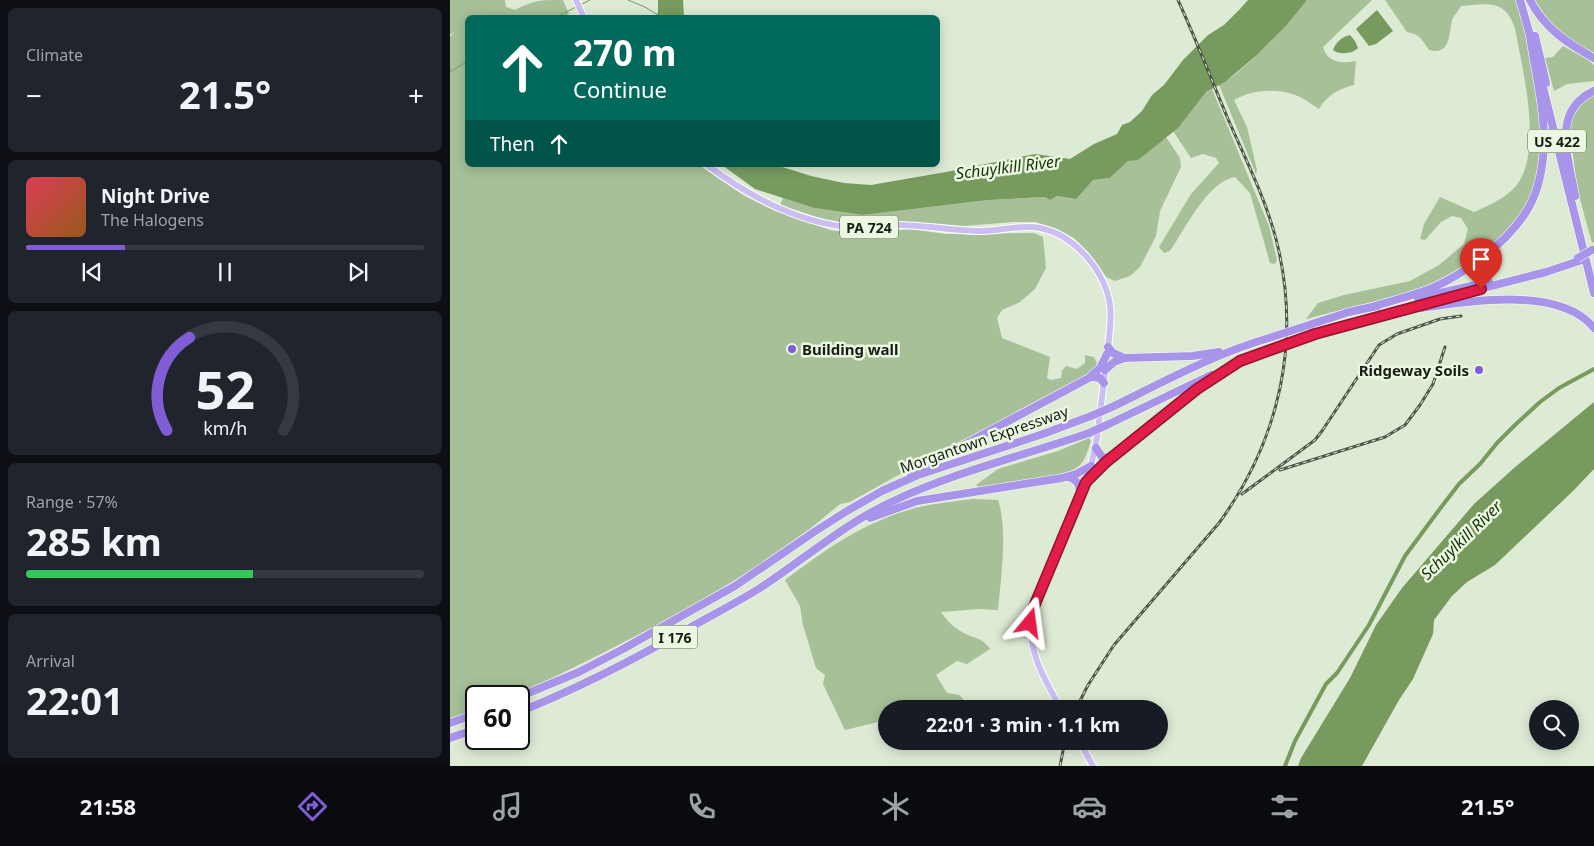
<!DOCTYPE html>
<html lang="en">
<head>
<meta charset="utf-8">
<style>
  :root { --surface:#171b24; --page:#20242c; --text:#f1f3f6; --muted:#9ea1a6; --line:#363941; --accent:#805dd7 }
  body { margin:0; font-family:"Noto Sans",sans-serif; background:var(--page); color:var(--text); height:100vh; display:flex; flex-direction:column; font-size:19px; white-space:nowrap }
  * { box-sizing:border-box; margin:0 }
  p { font-size:16px; color:var(--muted) }
  .icon { flex:none; width:28px; height:28px; fill:none; stroke:currentColor; stroke-width:2; stroke-linecap:round; stroke-linejoin:round }
  .map { position:relative; flex:1; overflow:hidden }
  .panel { display:flex; flex-direction:column; gap:8px; padding:8px; background:#0d0f14; width:450px }
  .panel>* { flex:none }
  .guide { position:absolute; left:15px; top:15px; width:475px; height:152px; border-radius:8px; box-shadow:0 2px 12px #0003; background:#00695c; color:#fff; overflow:hidden }
  .tools { position:absolute; left:1079px; top:700px; display:grid; gap:10px }
  .tools a { display:grid; place-items:center; width:50px; height:50px; border-radius:50%; background:var(--surface); box-shadow:0 2px 12px #0003; font-size:25px }
  .speed { position:absolute; left:15px; top:685px; display:flex; gap:10px; font-size:25px; font-weight:700; text-align:center }
  .speed>* { display:grid; place-content:center; width:65px; height:65px; border-radius:50%; background:var(--surface); box-shadow:0 2px 12px #0003; line-height:1 }
  .speed .limit { border:2px solid #111; border-radius:8px; background:#fff; color:#111 }
  .pin { position:absolute; display:grid; place-items:center; width:42px; height:42px; color:#fff; margin:-51px -21px; border-radius:50% 50% 50% 0; rotate:-45deg; box-shadow:0 0 5px #0007 }
  .pin .icon { rotate:45deg }
  .me { position:absolute; width:55px; margin:-28px; rotate:16deg; stroke-linejoin:round; filter:drop-shadow(0 0 4px #0008) }
  .turn { display:flex; align-items:center; gap:18px; height:105px; padding:0 25px; font-size:22px }
  .turn .icon { width:65px; height:65px; stroke-width:2.5 }
  .turn b { display:block; font-size:35px; line-height:42px }
  .then { display:flex; align-items:center; height:48px; padding:0 25px; background:#0003; gap:10px; font-size:19px }
  .big { font-size:38px; font-weight:700; line-height:1.1 }
  .panel .widget { flex:1; display:flex; flex-direction:column; justify-content:center; gap:8px; min-width:0; padding:0 18px; border-radius:8px; background:var(--page) }
  .panel .dial { align-items:center; gap:0 }
  .dial svg { height:130px; overflow:visible; fill:none; stroke:var(--line); stroke-width:7; stroke-linecap:round; text-anchor:middle }
  .dial text { fill:var(--text); stroke:none }
  .song { display:flex; align-items:center; gap:15px }
  .cover { width:60px; height:60px; border-radius:8px; background:linear-gradient(135deg,hsl(350 70% 55%),hsl(30 70% 35%)) }
  .played { height:5px; border-radius:2px; background:linear-gradient(90deg,var(--accent) 25%,var(--line) 25%) }
  .keys { display:flex; justify-content:space-around; direction:ltr }
  .heat { display:flex; justify-content:space-between; align-items:center; font-size:28px; direction:ltr }
  .charge { height:8px; border-radius:4px; background:linear-gradient(90deg,#34c759 57%,var(--line) 0) }
  .trip { position:absolute; left:428px; top:700px; width:290px; height:50px; border-radius:25px; background:var(--surface); box-shadow:0 2px 12px #0003; font-weight:700; line-height:50px; text-align:center }
  .menu { display:flex; height:80px; justify-content:space-around; align-items:center; background:#090b0e; color:var(--muted) }
  .menu .icon { width:35px; height:35px }
  .menu .selected { color:var(--accent) }
  .menu b { font-size:22px; color:var(--text) }
  main { display:flex; flex:1; min-height:0 }
  .map>svg:first-child { display:block }
  .green { fill:#a7c097 }
  .water { fill:#779b5e }
  .lines { fill:none; stroke-linecap:round; stroke-linejoin:round }
  .stream { stroke:#779b5e; stroke-width:1 }
  .canal { stroke:#779b5e; stroke-width:4 }
  .primary-casing { stroke:#fff; stroke-width:8 }
  .highway-casing { stroke:#fff; stroke-width:9 }
  .primary { stroke:#cbbff2; stroke-width:6 }
  .highway { stroke:#a895ea; stroke-width:8 }
  .rail-casing { stroke:#4f564a; stroke-width:3 }
  .rail { stroke:#eaf7e1; stroke-width:1; stroke-dasharray:4; stroke-linecap:butt }
  .highway-bridge-casing { stroke:#fff; stroke-width:9; stroke-linecap:butt }
  .highway-bridge { stroke:#a895ea; stroke-width:8 }
  .route-casing { stroke:#92132f; stroke-width:12 }
  .route { stroke:#e11d48; stroke-width:9 }
  .poi-dot { fill:#805dd7; stroke:#eaf7e1; stroke-width:2 }
  .labels { text-anchor:middle; dominant-baseline:central; stroke-width:5; stroke-linejoin:round; paint-order:stroke }
  .shield { fill:#eaf7e1; stroke:#575e52; stroke-width:1 }
  .shield-label { font-size:14px; font-weight:bold; fill:#181d15 }
  .poi-label { font-size:15px; font-weight:bold; fill:#181d15; stroke:#eaf7e1; text-anchor:start }
  .street-label { font-size:15px; fill:#181d15; stroke:#eaf7e1 }
  .water-label { font-size:16px; font-style:italic; fill:#193003; stroke:#eaf7e1 }
</style>
</head>
<body>
<main>
<section class="panel">
<div class="widget"><p>Climate</p>
<div class="heat"><a>−</a><b class="big">21.5°</b><a>+</a></div>
</div>
<div class="widget">
<div class="song"><i class="cover"></i><div><b>Night Drive</b><p>The Halogens</p></div></div>
<div class="played"></div>
<div class="keys"><svg class="icon" aria-label="previous" viewBox="0 0 24 24"><path d="M18 5L8 12l10 7zM5 5v14"/></svg><svg class="icon" aria-label="pause" viewBox="0 0 24 24"><path d="M8 5v14M16 5v14"/></svg><svg class="icon" aria-label="next" viewBox="0 0 24 24"><path d="M6 5l10 7-10 7zM19 5v14"/></svg></div>
</div>
<div class="widget dial"><svg viewBox="0 0 100 80">
<path d="M14 69A42 42 0 1 1 86 69"/>
<path d="M14 69A42 42 0 0 1 28 12" stroke="#805dd7"/>
<text x="50" y="56" font-size="32" font-weight="700">52</text>
<text x="50" y="72" font-size="11">km/h</text>
</svg></div>
<div class="widget"><p>Range · 57%</p><b class="big">285 km</b><div class="charge"></div></div>
<div class="widget"><p>Arrival</p><b class="big">22:01</b></div>
</section>
<div class="map">
<svg width="1144" height="766" viewBox="0 0 1144 766">
  <rect width="100%" height="100%" fill="#ddead4"/>
  <g class="green">
    <path d="M0 0H55L56 7 65 10C84 0 91 0 113 0L119 14 114 17 18 18V165H249L293 195 323 210 380 230 409 234 461 229 495 234 584 233 593 237 596 268 585 289 570 302 552 310 547 318 552 338 600 357 597 378 601 380 611 378 612 371 616 366 627 369 635 363V355L644 357 647 363 643 370 634 377 477 459 400 502 390 504 361 528 306 567 236 610 149 655 96 681 60 696H26V710L0 718V37L5 31 0 35Z"/>
    <path d="M857 0H922L873 47C877 63 893 64 906 61L904 85C890 88 876 96 869 109 861 104 854 98 845 95 826 88 802 90 784 100L797 127 807 170 806 174 769 85C787 76 819 44 834 28 842 19 848 8 857 0Z"/>
    <path d="M935 0H1067C1082 54 1102 142 1081 195 1064 237 1007 274 966 290 953 295 939 297 926 301 902 307 879 313 856 319L868 303 894 295 960 281 989 265 1014 244 1018 229 1011 218 1002 216 991 222 975 240 970 239 974 224 990 197 1024 212C1039 205 1055 199 1066 186 1094 151 1072 68 1065 28 1055 0 1041 3 1011 6 1009 10 1004 15 1002 20 999 33 1001 56 979 50 972 40 970 34 957 32Z"/>
    <path d="M1085 0H1144V53C1113 37 1104 31 1085 0Z"/>
    <path d="M1113 46 1140 61 1144 66V81L1117 84 1104 91 1095 58 1103 57Z"/>
    <path d="M762 89 819 226 827 260 825 264 820 263 800 193 785 177C758 181 735 229 720 251L714 253 709 247 741 194 769 163 766 158 753 154 741 158 723 131 756 92Z"/>
    <path d="M1144 95V242L1142 243 1127 188 1123 154 1119 135 1121 120 1126 109 1136 98Z"/>
    <path d="M716 137 730 158 731 167 710 211 706 236 690 267 680 276 665 281 656 277 639 253 624 238 604 228 585 222H563L514 226 457 223 412 225 385 223 330 205 333 198 364 208 413 215 538 200 595 197 600 200 607 196 625 199 643 180 660 178 678 161 705 145Z"/>
    <path d="M639 438 641 441C638 449 636 460 629 466 615 478 551 484 530 488L526 485 548 469 608 451Z"/>
    <path d="M523 499 548 500C558 530 551 577 548 610L529 609 491 612C498 622 505 629 516 634 526 639 533 638 540 649L517 664 507 661 486 675 497 693 509 695 518 704 510 709H480L476 707 470 709H436V720L395 730 373 684 375 675 366 668 353 625 350 606 335 580C372 552 410 525 455 511 477 504 501 502 523 499Z"/>
  </g>
  <g class="water">
    <path d="M208 0H233L234 17H206L208 12Z"/>
    <path d="M798 0H857L835 27 807 55 775 82 756 92 728 128 688 160 678 161 660 178 643 180 626 199 607 196 600 200 595 197 538 200 413 215 364 208 305 189 272 165H326L361 176 394 183 421 185 496 172 585 154 620 159 644 144 667 134 672 125 680 122 692 111 702 95 714 85 733 60 758 35 774 25 790 9Z"/>
    <path d="M927 10 943 31 926 44 919 46 906 29Z"/>
    <path d="M900 35 905 41 908 48C902 54 889 55 883 50 885 43 893 36 900 35Z"/>
    <path d="M1144 402V469L1123 491 1045 565 1017 582 1002 596 984 620 983 634 963 679 949 700 912 766H848L851 758 900 678 926 625 952 588 1024 504 1064 468Z"/>
  </g>
  <g class="lines">
    <g class="stream">
      <path d="M178 0 195 7 208 15"/>
      <path d="M130 5 140 0"/>
      <path d="M105 18 126 7"/>
      <path d="M0 72 18 61"/>
    </g>
    <path class="canal" d="M835 766 845 741 876 684 887 673 919 625 955 556 989 510 1009 484 1030 464 1047 443 1065 425 1090 402 1109 388 1144 369"/>
    <defs>
      <g id="primary">
        <path d="M126 0 134 18"/>
        <path d="M257 165C296 194 341 219 390 226 409 229 427 225 447 225 473 225 499 230 526 231 547 232 569 224 590 228 625 235 655 271 660 305 662 320 659 335 658 350"/>
        <path d="M611 709C593 676 579 655 580 616L641 466 647 438 656 365"/>
        <path d="M629 741 643 766"/>
      </g>
      <g id="highway">
        <path d="M1070 0 1081 39"/>
        <path d="M1080 0C1094 28 1117 43 1144 58"/>
        <path d="M1085 36 1096 83"/>
        <path d="M1091 79 1144 293"/>
        <path d="M1125 196C1119 159 1100 111 1144 91"/>
        <path d="M968 298 1039 282"/>
        <path d="M922 307C941 301 961 296 980 289 1015 274 1060 241 1079 207 1089 189 1093 166 1094 145 1095 109 1085 71 1080 36"/>
        <path d="M972 308C1019 301 1110 286 1144 328"/>
        <path d="M899 312 927 306"/>
        <path d="M887 329 955 308 1096 272 1132 260"/>
        <path d="M658 347 663 353 674 358"/>
        <path d="M787 363 820 350"/>
        <path d="M655 370 664 362 674 358 742 356 769 352"/>
        <path d="M641 377 650 378 654 383"/>
        <path d="M662 407C713 382 764 354 819 338"/>
        <path d="M659 424 761 375"/>
        <path d="M646 448 652 457 661 458"/>
        <path d="M461 473 639 378 650 368 657 354"/>
        <path d="M618 477C629 480 630 486 630 497"/>
        <path d="M636 482 656 462 740 395 790 361"/>
        <path d="M420 518 467 501 612 478 626 474 641 466"/>
        <path d="M69 697 129 672 173 649 285 586 364 532 397 511 432 491 468 475 593 434 641 416"/>
        <path d="M69 712C129 688 185 659 241 627 264 614 288 602 310 588 353 560 393 525 439 503 503 472 573 456 639 433"/>
        <path d="M0 723 26 714"/>
        <path d="M0 738 26 729"/>
      </g>
    </defs>
    <use href="#primary" class="primary-casing"/>
    <use href="#highway" class="highway-casing"/>
    <use href="#primary" class="primary"/>
    <use href="#highway" class="highway"/>
    <defs>
      <g id="rail">
        <path d="M830 470 935 437 955 425 970 405 983 384 995 347"/>
        <path d="M792 494 865 440 872 431 929 345 947 334 970 326 990 319 1011 316"/>
        <path d="M626 709 638 685 664 645 769 523C830 439 852 340 826 239 815 197 795 158 778 119 761 79 746 39 728 0"/>
        <path d="M610 766 615 741"/>
      </g>
    </defs>
    <use href="#rail" class="rail-casing"/>
    <use href="#rail" class="rail"/>
    <defs>
      <g id="highway-bridge">
        <path d="M1128 258 1142 250"/>
        <path d="M819 338 899 312"/>
        <path d="M820 350 865 334 887 329"/>
        <path d="M641 416 662 407"/>
        <path d="M639 433 659 424"/>
      </g>
    </defs>
    <use href="#highway-bridge" class="highway-bridge-casing"/>
    <use href="#highway-bridge" class="highway-bridge"/>
  </g>
  <g class="lines">
    <defs>
      <path id="route" d="M580 623V616L636 482 656 462 747 389 790 361 865 334 1031 289"/>
    </defs>
    <use href="#route" class="route-casing"/>
    <use href="#route" class="route"/>
  </g>
  <g class="poi-dot">
    <circle cx="342" cy="349" r="5"/>
    <circle cx="1029" cy="370" r="5"/>
  </g>
  <g class="labels">
    <g class="shield">
      <rect x="1078" y="129.5" width="58" height="23" rx="4"/>
      <rect x="390" y="215.5" width="58" height="23" rx="4"/>
      <rect x="202.5" y="625.5" width="45" height="23" rx="4"/>
    </g>
    <g class="shield-label">
      <text x="1107" y="141">US 422</text>
      <text x="419" y="227">PA 724</text>
      <text x="225" y="637">I 176</text>
    </g>
    <g class="poi-label">
      <text x="352" y="349">Building wall</text>
      <text x="1019" y="370" text-anchor="end">Ridgeway Soils</text>
    </g>
    <g class="street-label">
      <text transform="translate(534 439) rotate(-19)">Morgantown Expressway</text>
    </g>
    <g class="water-label">
      <text transform="translate(558 167) rotate(-7)">Schuylkill River</text>
      <text transform="translate(1011 540) rotate(-44)">Schuylkill River</text>
    </g>
  </g>
</svg>
<div class="tools">
<a><svg class="icon" aria-label="search" viewBox="0 0 24 24"><circle cx="10" cy="10" r="6"/><path d="M15 15l6 6"/></svg></a>
</div>
<div class="speed"><div class="limit">60</div></div>
<div class="pin" style="left:1031px;top:289px;background:#d93025"><svg class="icon" aria-label="arrive" viewBox="0 0 24 24"><path d="M6 21V4h12l-3 4 3 4H6"/></svg></div>
<svg class="me" style="left:580px;top:623px" viewBox="-20 -20 40 40"><path d="M0-17L14 15 0 8-14 15z" fill="#e11d48" stroke="#fff" stroke-width="4"/></svg>
<div class="trip">22:01 · 3 min · 1.1 km</div>
<div class="guide">
<div class="turn"><svg class="icon" aria-label="ahead" viewBox="0 0 24 24"><path d="M12 20V5M6 11l6-6 6 6"/></svg><div><b>270 m</b>Continue</div></div>
<div class="then">Then<svg class="icon" aria-label="ahead" viewBox="0 0 24 24"><path d="M12 20V5M6 11l6-6 6 6"/></svg></div>
</div>
</div>
</main>
<nav class="menu">
<b>21:58</b>
<svg class="icon selected" aria-label="directions" viewBox="0 0 24 24"><path d="M12 3l9 9-9 9-9-9zM9 14v-3h6M13 9l2 2-2 2"/></svg>
<svg class="icon" aria-label="music" viewBox="0 0 24 24"><path d="M9 18V5l10-2v13"/><circle cx="6" cy="18" r="3"/><circle cx="16" cy="16" r="3"/></svg>
<svg class="icon" aria-label="phone" viewBox="0 0 24 24"><path d="M5 4h4l2 5-3 2q2 4 5 5l2-3 5 2v4C11 20 4 13 5 4z"/></svg>
<svg class="icon" aria-label="climate" viewBox="0 0 24 24"><path d="M12 3v18M4 7l16 10M4 17L20 7"/></svg>
<svg class="icon" aria-label="car" viewBox="0 0 24 24"><path d="M5 17H2v-5l4-1 3-4h7l3 4 3 1v5h-3M9 17h6M6 11h13"/><circle cx="7" cy="17" r="2"/><circle cx="17" cy="17" r="2"/></svg>
<svg class="icon" aria-label="filters" viewBox="0 0 24 24"><path d="M4 7h16M4 17h16"/><circle cx="9" cy="7" r="2"/><circle cx="15" cy="17" r="2"/></svg>
<b>21.5°</b>
</nav>
</body>
</html>
